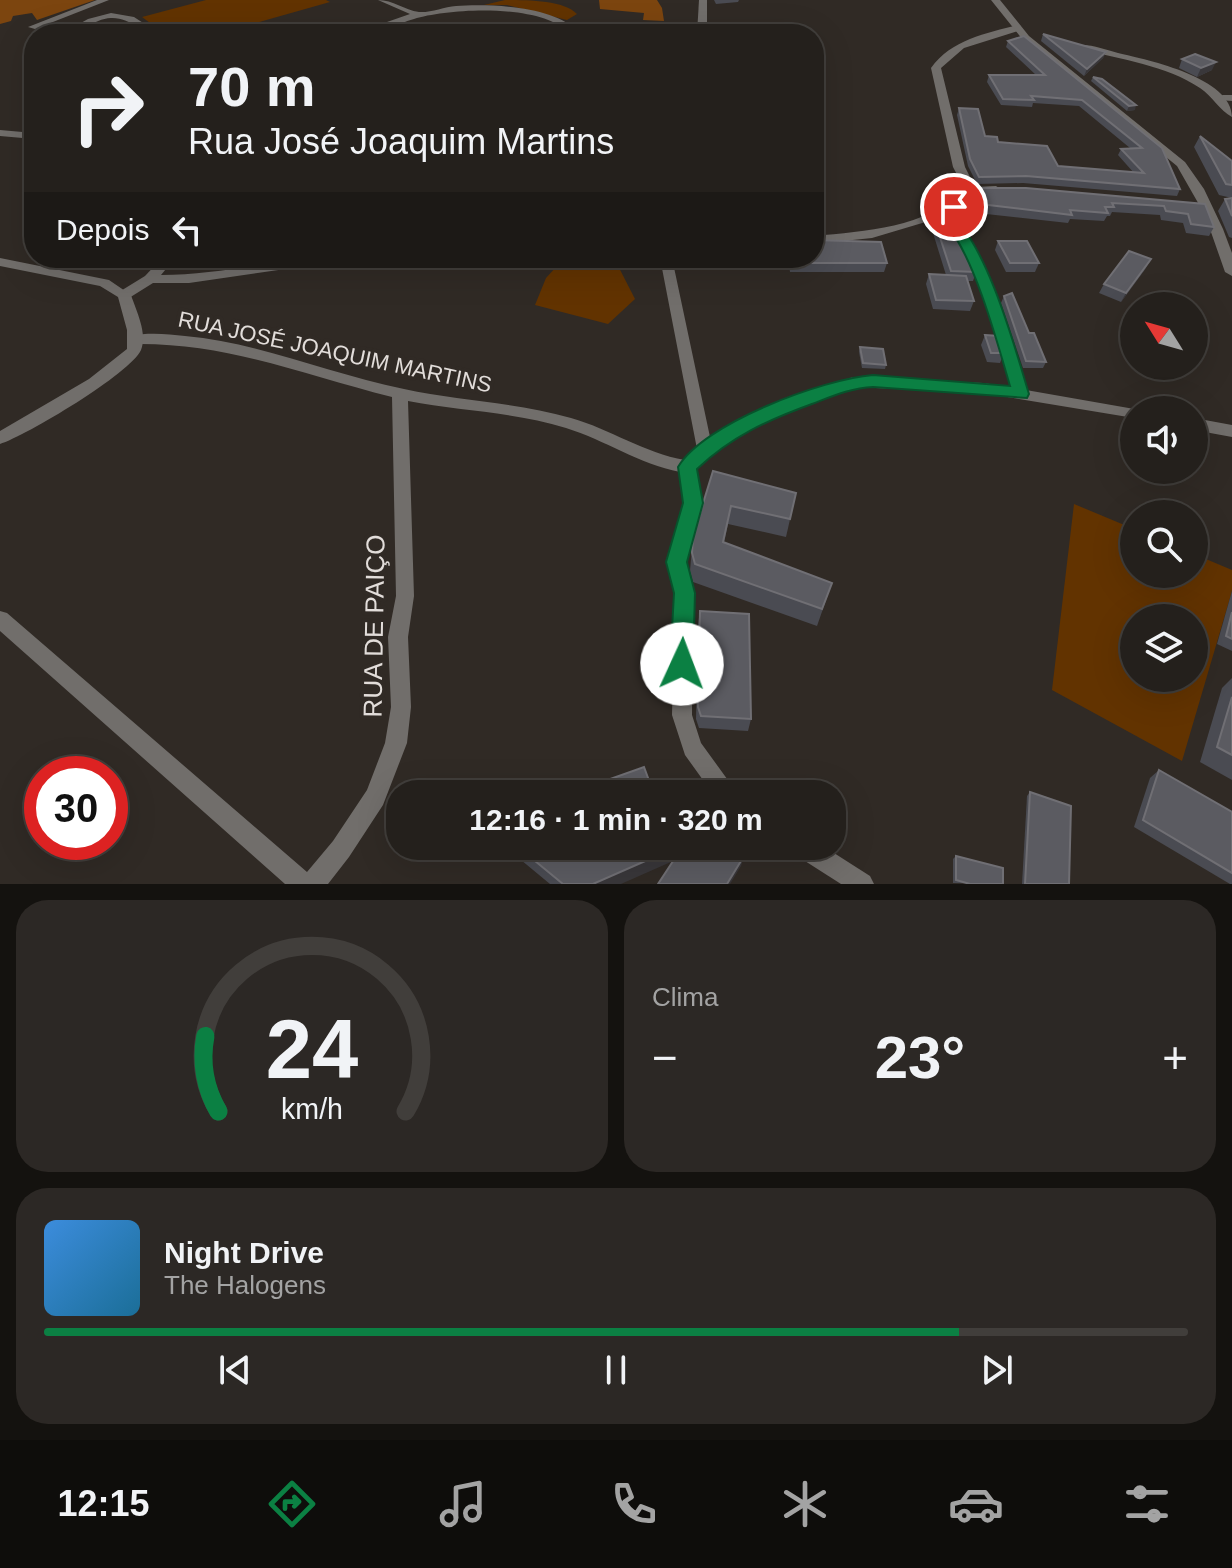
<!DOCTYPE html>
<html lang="pt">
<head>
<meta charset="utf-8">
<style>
  :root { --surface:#24201c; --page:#2c2825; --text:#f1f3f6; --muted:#a3a3a3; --line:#413e3b; --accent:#0b8043 }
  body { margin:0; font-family:Helvetica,sans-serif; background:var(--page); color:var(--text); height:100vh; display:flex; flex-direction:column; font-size:30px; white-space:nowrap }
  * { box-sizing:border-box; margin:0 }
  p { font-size:26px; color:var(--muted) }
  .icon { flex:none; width:44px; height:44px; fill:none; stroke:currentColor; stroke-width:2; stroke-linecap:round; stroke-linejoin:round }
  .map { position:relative; height:884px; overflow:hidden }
  .sheet { display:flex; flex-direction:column; gap:16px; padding:16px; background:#14120f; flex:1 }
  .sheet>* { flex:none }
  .top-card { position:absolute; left:24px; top:24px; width:800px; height:244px; border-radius:32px; box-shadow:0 8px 32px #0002,0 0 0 2px var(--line); background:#24201c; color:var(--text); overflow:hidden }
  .needle { width:52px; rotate:307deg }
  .tools { position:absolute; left:1120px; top:292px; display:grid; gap:16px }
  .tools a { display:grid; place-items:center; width:88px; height:88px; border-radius:50%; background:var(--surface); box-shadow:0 8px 32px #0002,0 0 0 2px var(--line); font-size:40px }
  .speed { position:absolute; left:24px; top:756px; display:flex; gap:16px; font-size:40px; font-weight:700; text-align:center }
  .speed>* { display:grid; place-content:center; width:104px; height:104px; border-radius:50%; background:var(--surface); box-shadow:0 8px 32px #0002,0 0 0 2px var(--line); line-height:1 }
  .speed .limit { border:12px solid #d22; background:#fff; color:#111 }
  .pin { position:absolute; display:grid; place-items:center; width:68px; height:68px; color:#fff; margin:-34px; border:4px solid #fff; border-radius:50%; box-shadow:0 2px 8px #0007 }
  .me { position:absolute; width:88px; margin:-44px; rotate:2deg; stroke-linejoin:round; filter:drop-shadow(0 0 6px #0008) }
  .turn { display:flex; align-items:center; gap:28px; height:168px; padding:0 32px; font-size:36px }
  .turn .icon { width:104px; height:104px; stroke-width:2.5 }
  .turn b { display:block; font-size:56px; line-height:68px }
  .then { display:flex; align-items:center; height:76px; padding:0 32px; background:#0003; gap:16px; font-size:30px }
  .big { font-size:60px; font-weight:700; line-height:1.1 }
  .sheet .tile { flex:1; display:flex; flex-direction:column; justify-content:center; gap:12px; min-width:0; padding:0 28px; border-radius:32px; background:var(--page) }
  .sheet .dial { align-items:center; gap:0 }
  .dial svg { height:208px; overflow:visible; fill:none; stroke:var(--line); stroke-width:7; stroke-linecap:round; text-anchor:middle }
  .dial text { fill:var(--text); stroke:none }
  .song { display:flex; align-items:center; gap:24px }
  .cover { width:96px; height:96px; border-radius:12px; background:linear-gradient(135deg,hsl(210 70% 55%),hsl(200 70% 35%)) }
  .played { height:8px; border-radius:4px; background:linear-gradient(90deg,var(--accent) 80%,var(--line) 80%) }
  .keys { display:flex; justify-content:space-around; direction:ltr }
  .heat { display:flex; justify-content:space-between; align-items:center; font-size:44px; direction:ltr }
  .sheet .tiles { flex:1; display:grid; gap:16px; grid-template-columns:1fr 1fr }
  .tile:last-child { grid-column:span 2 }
  .trip { position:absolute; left:386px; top:780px; width:460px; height:80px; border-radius:32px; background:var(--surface); box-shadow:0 8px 32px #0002,0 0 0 2px var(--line); font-weight:700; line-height:80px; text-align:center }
  .dock { display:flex; height:128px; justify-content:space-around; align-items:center; background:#0e0d0b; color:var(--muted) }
  .dock .icon { width:56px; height:56px }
  .dock .on { color:var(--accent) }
  .dock b { font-size:36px; color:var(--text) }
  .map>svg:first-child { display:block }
  .green { fill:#623300; fill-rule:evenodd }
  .forest { fill:#7c450f }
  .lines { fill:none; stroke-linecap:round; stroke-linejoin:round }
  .minor { fill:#716e6b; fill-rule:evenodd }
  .tertiary { fill:#716e6b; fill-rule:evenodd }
  .wall { fill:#4a4b52 }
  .shaded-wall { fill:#39373a }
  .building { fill:#5b5b61; stroke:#706f74; stroke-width:2 }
  .route { fill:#0b8043; stroke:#07532c; stroke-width:2 }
  .labels { text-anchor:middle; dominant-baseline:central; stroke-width:8; stroke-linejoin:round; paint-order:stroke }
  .street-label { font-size:22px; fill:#e2ddda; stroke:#302a25 }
  .near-street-label { font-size:26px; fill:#e2ddda; stroke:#302a25 }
</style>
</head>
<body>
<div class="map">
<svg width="1232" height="884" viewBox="0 0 1232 884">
  <rect width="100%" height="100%" fill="#302a25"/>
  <g class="green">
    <path d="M206 0H326L330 2 217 34H165L142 17Z"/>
    <path d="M505 0C527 0 564 0 577 14L567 20 507 5H484Z"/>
    <path d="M605 258H614L635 299 608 324 535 305 546 278 557 266Z"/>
    <path d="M1074 504 1134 529V574H1194V554L1232 570V591L1182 761 1052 690ZM1194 618V678H1134V618Z"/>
  </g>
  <g class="forest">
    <path d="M0 0H95L37 20 32 13 13 16 11 21 0 24Z"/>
    <path d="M599 0H657L662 8 664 21 643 20 644 13 600 9Z"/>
  </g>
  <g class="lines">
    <g class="minor">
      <path d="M97 0H109L35 29 28 27Z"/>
      <path d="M378 0C393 0 404 10 419 12 430 13 444 7 456 6 489 4 558 5 579 34H569C544 3 449 8 414 19 398 23 384 34 367 34L387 22 410 14Z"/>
      <path d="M699 0H707V34H697Z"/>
      <path d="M111 13 134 17 160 34C142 34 130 17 111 18 93 19 80 34 61 34L88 19Z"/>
      <path d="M1018 25 1021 26V30L964 48 941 68 965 167 975 187 996 186 1002 190 996 194H974L958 210 948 214C985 244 1013 344 1026 390L1140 410H1134V418L983 393 854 387 756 424 720 446 696 469 702 503 685 562 693 593 692 715 701 743 738 794H713L685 755 672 715 675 593 667 562 684 503 680 472C639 464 605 440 566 428 515 412 460 411 408 401L414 596 408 637 411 707 407 743 383 805 349 857 328 884H285L0 631V611L7 613 307 872 333 841 367 790 385 743 391 707 388 637 396 596 392 397C305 375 228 343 136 344L131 342 129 339 131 336C148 332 168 334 185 336 261 343 330 374 404 389 459 401 516 402 571 418 610 429 644 453 685 460L697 449 660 258H672L710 437 744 416 853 377 983 383 1010 387C998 343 973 247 939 218L872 238 814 244V236C866 231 925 228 965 190L953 167 931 68C951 40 986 33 1018 25Z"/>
      <path d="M1223 95H1232V101L1219 100V96Z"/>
      <path d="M0 130 34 133V139L0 136Z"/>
      <path d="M162 258H175L161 275C221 275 280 258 340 258L334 262 189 283H153L129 298H119V292L145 276Z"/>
      <path d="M1194 418 1232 425V437L1194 430Z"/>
      <path d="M791 846H823L870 876 874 884H841L794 854Z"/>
    </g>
    <g class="tertiary">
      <path d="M991 0H1000L1029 36 1185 162 1204 189 1223 229 1232 253V276L1225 272 1205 215 1177 166 1023 40Z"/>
      <path d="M1082 45C1094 45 1107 50 1118 53 1149 60 1232 78 1232 117 1220 111 1212 96 1200 88 1166 65 1121 60 1082 49Z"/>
      <path d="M0 258 109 280 131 295C136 310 148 334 141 350 131 373 26 436 0 444V431L89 379 127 349V330L118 297 100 286 0 266Z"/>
    </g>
  </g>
  <g class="wall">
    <path d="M714 0H739L738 2 716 4Z"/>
    <path d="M1043 34 1106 52 1103 58 1084 76 1041 41Z"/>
    <path d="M1008 41 1162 148 1180 189 1177 196 1023 183 977 184 968 166 957 115 959 108 985 136 1058 166 1134 173 1118 155 1121 149 1130 148 1079 106 1033 103 1032 107 1001 105 987 82 989 75H1036L1006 47Z"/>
    <path d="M1182 59 1212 70 1197 77 1179 68Z"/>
    <path d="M1093 77 1135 110 1127 111 1091 81Z"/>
    <path d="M1200 136 1232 161V238L1229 237 1218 211 1225 199 1232 198 1219 195 1194 147Z"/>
    <path d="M973 192 1205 204 1214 227 1209 236 1186 233 1183 223 1161 220 1160 215 1112 212 1110 216H1107L1104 221 1070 219 1068 223 977 213 971 200Z"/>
    <path d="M936 225 976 272 973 281H967L974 301 970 311 933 309 926 284 929 274 946 275 933 233Z"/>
    <path d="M998 241 1039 263 1035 272H1006L995 250Z"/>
    <path d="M788 258H814L887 263 884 272H790Z"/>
    <path d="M1146 268 1121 302 1099 293 1104 284Z"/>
    <path d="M1004 296 1046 362 1043 368H1023L1001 303Z"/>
    <path d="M985 335 1004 353 1000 363 987 362 981 345Z"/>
    <path d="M860 347 886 365 885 369 862 368 859 352Z"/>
    <path d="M713 471 796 493 786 537 728 524 724 543 832 583 817 626 693 582 690 571 693 536Z"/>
    <path d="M1232 591V651L1217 644Z"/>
    <path d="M700 611 751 719 748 731 699 728 696 719 698 624Z"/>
    <path d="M1232 678V780L1200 762 1222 688Z"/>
    <path d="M1159 770 1232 812V884H1230L1134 827 1150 778Z"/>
    <path d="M1030 792 1069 884H1022L1027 796Z"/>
    <path d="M518 847 621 884H550L521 860Z"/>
    <path d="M956 856 1003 884 953 883V859Z"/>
  </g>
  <g class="shaded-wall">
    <path d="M1106 52 1103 58 1084 76 1087 69Z"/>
    <path d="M1216 62 1212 70 1197 77 1201 68Z"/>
    <path d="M1136 105 1135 110 1127 111 1129 106Z"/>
    <path d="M1151 259 1146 268 1121 302 1126 293Z"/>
    <path d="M675 848 673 861 621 884H593Z"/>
    <path d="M744 856 741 866 730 884H727Z"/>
  </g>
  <g class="building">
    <path d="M1043 34 1106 52 1087 69Z"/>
    <path d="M1024 36 1162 148 1180 189 1026 176 979 177 970 159 959 108 978 109 985 136 997 137 998 142 1047 146 1058 166 1144 173 1121 149 1142 148 1082 100 1031 96 1034 100 1003 99 989 75H1045L1008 41Z"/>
    <path d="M1195 54 1216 62 1201 68 1182 59Z"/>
    <path d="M1093 77 1102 79 1136 105 1129 106Z"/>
    <path d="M1200 136 1232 161V185L1226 184Z"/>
    <path d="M978 188H1026L1205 204 1214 227 1191 224 1188 214 1166 211 1164 206 1112 203 1114 207H1105L1108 213 1070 210 1072 215 980 204 973 192Z"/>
    <path d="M1232 198V216L1225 199Z"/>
    <path d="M936 225H951L976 272 951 271Z"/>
    <path d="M814 240 881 242 887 263H792L791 258H814Z"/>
    <path d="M998 241H1027L1039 263H1010Z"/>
    <path d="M1129 251 1151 259 1126 293 1104 284Z"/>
    <path d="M929 274 966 276 974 301 936 300Z"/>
    <path d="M1012 293 1029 333H1034L1046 362 1026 361 1004 296Z"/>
    <path d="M985 335 999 336 1004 353H991Z"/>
    <path d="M860 347 883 349 886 365 863 363Z"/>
    <path d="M713 471 796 493 790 519 731 506 723 542 832 583 822 609 695 564 692 553 693 536Z"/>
    <path d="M700 611 749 614 751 719 701 716 698 707Z"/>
    <path d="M1232 612V639L1226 636Z"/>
    <path d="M1232 697V755L1217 747Z"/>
    <path d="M644 767 654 794H568Z"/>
    <path d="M1159 770 1232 812V873L1143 820Z"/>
    <path d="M700 781 715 794H688Z"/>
    <path d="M1030 792 1071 806 1069 884H1025Z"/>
    <path d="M519 846H674L675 848 593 884H563L518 847Z"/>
    <path d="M683 846H731L744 856 727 884H658Z"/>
    <path d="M956 856 1003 868V884H970L956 880Z"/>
  </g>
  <path class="route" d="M954 202 961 207 950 214C987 244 1015 348 1029 394L1027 398 873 387C851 388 833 396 812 404 768 420 732 436 697 469L703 503 687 562 695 593 693 664 690 671 682 674 674 671 670 664 674 593 666 562 683 503 678 467C704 423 823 379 873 375L1010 386C998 345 975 259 948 227 944 222 938 219 934 214Z"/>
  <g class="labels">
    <g class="street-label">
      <text transform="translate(335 352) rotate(12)">RUA JOSÉ JOAQUIM MARTINS</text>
    </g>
    <g class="near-street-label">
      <text transform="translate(374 626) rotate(-89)">RUA DE PAIÇO</text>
    </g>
  </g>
</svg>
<div class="tools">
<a><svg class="needle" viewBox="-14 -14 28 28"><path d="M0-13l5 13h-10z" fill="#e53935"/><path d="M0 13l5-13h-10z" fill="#a3a3a3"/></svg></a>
<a><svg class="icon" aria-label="sound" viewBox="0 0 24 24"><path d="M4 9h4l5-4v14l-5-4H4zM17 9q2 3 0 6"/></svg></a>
<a><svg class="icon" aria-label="search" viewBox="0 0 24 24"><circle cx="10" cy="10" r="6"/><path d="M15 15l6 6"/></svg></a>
<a><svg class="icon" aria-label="layers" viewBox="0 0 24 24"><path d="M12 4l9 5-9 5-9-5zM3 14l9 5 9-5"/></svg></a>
</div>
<div class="speed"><div class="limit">30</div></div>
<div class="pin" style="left:954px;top:207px;background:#d93025"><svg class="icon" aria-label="arrive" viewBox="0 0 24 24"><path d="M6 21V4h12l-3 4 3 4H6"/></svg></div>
<svg class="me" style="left:682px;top:664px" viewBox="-20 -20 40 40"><circle r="19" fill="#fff"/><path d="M0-13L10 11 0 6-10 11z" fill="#0b8043"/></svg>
<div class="trip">12:16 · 1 min · 320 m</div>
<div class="top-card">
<div class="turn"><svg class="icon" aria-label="right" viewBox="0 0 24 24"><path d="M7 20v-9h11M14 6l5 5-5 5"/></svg><div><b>70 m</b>Rua José Joaquim Martins</div></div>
<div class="then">Depois<svg class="icon" aria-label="left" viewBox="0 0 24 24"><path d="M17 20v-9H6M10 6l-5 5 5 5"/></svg></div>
</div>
</div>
<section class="sheet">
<div class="tiles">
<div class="tile dial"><svg viewBox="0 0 100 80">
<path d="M14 69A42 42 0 1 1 86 69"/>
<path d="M14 69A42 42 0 0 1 9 40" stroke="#0b8043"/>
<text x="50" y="56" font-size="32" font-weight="700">24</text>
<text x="50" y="72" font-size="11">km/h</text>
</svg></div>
<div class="tile"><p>Clima</p>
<div class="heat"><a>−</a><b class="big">23°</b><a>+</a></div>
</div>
<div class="tile">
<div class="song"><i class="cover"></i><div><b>Night Drive</b><p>The Halogens</p></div></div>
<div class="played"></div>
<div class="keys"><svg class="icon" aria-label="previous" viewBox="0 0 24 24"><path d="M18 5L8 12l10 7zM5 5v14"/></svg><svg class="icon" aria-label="pause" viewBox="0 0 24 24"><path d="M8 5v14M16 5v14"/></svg><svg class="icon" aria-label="next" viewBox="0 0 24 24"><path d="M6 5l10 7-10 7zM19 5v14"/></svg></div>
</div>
</div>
</section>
<nav class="dock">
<b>12:15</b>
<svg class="icon on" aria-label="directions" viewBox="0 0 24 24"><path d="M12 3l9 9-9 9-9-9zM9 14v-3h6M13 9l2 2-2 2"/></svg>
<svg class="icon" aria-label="music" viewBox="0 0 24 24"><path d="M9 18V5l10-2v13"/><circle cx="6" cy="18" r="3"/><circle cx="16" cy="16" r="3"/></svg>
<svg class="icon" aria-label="phone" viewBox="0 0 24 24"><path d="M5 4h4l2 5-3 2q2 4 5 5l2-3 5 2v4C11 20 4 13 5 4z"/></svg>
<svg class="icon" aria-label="climate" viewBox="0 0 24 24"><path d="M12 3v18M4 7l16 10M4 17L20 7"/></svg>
<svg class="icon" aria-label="car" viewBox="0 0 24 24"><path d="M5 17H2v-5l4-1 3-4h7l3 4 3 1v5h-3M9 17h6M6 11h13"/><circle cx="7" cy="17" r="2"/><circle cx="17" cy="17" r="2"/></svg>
<svg class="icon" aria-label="filters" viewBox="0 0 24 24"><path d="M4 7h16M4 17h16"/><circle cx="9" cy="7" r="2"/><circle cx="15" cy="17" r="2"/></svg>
</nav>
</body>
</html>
